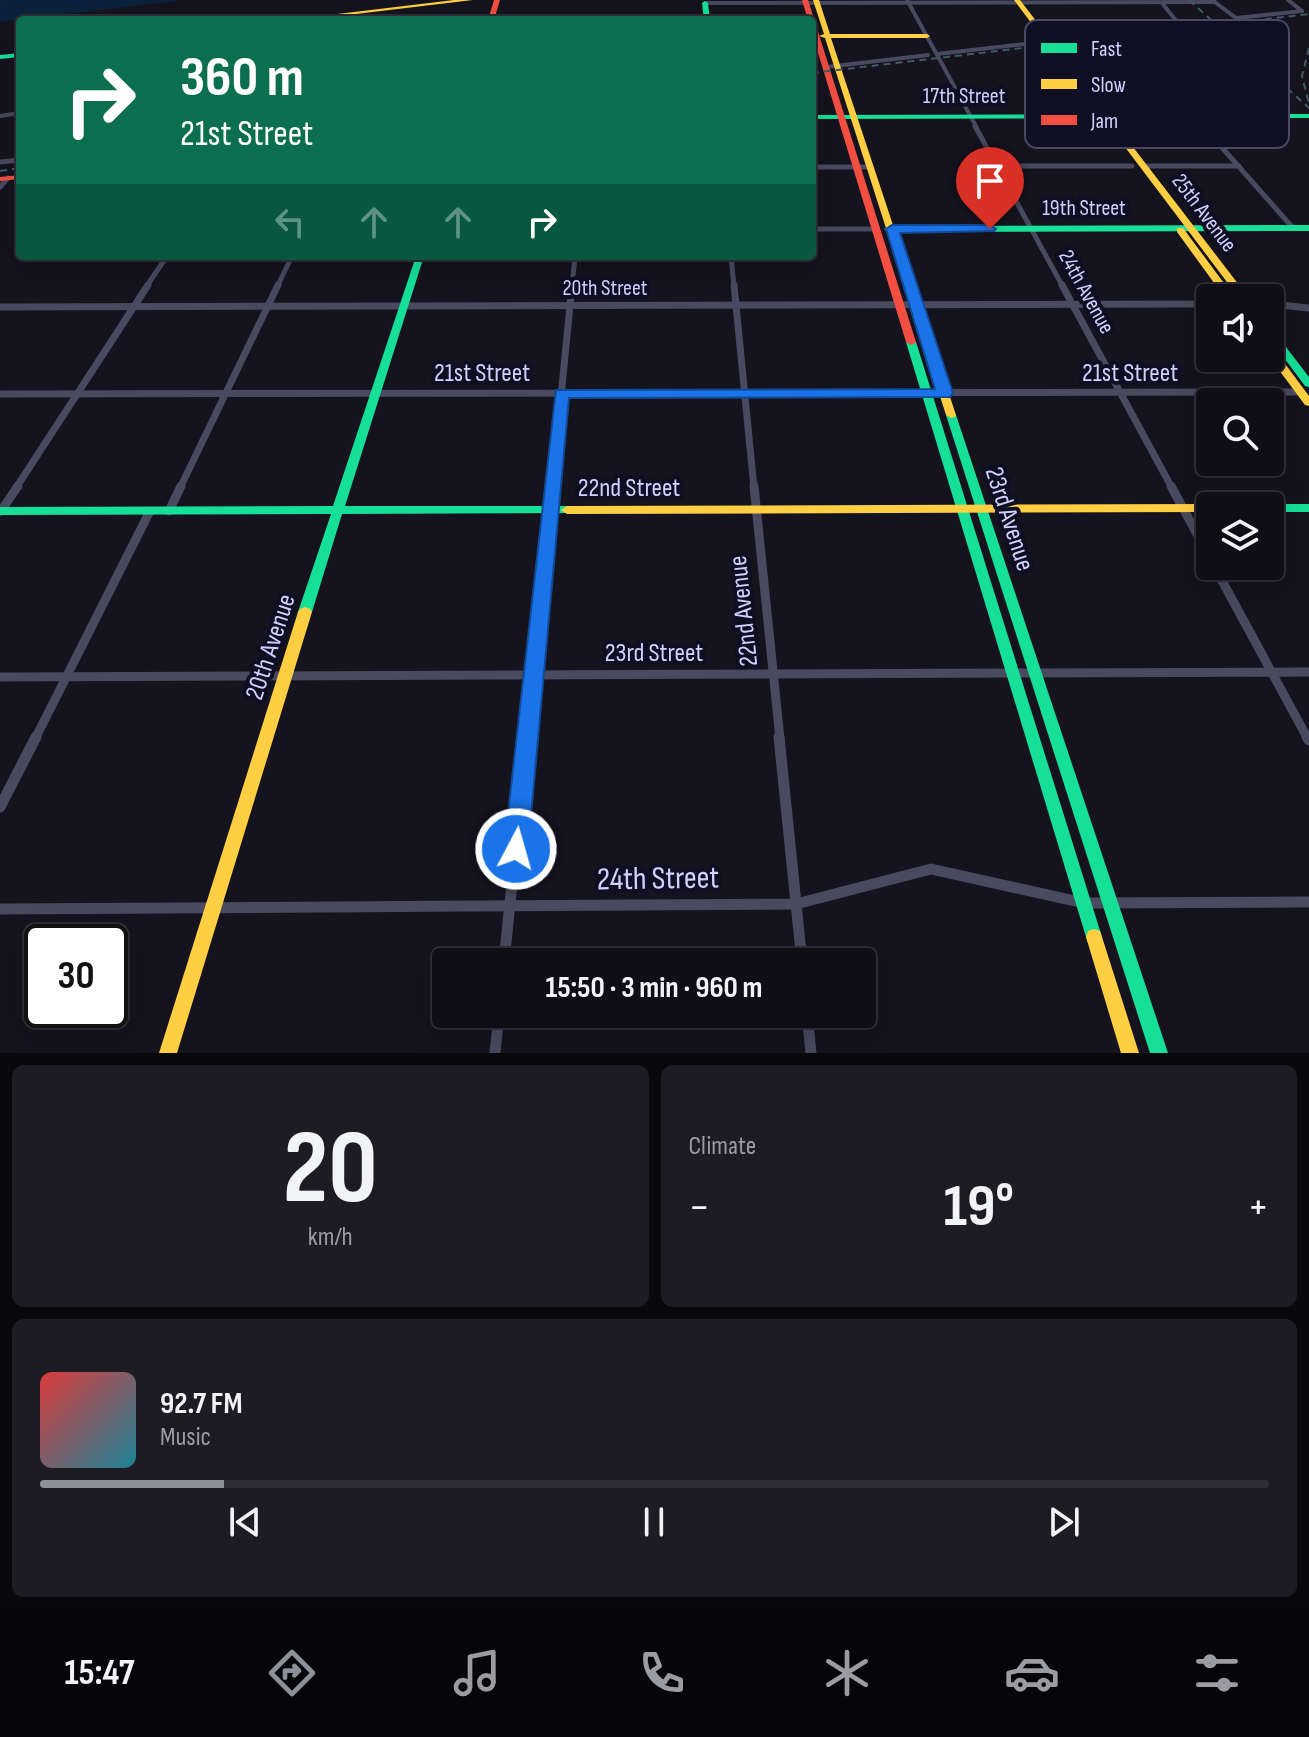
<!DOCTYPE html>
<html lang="en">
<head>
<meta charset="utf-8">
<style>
  :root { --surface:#0f0e16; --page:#1d1c23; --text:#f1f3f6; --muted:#9b9ca1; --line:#2f2e35; --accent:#8c9099 }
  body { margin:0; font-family:"Sofia Sans Condensed",sans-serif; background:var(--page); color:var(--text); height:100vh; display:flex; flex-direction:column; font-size:30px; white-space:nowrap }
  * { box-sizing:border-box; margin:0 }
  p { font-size:26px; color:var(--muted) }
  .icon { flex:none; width:44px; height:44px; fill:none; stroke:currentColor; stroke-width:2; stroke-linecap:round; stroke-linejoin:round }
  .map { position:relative; height:1053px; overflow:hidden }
  .sheet { display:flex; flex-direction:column; gap:12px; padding:12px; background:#08080c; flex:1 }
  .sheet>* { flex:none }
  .banner { position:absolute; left:16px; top:16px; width:800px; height:244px; border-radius:8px; box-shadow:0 8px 32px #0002,0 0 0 2px var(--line); background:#0b6e4f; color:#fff; overflow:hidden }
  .fabs { position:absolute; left:1196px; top:284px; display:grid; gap:16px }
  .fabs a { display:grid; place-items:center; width:88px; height:88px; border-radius:8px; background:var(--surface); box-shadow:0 8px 32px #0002,0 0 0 2px var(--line); font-size:40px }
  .speed { position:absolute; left:24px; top:924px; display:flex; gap:16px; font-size:40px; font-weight:700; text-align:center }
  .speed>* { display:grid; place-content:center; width:104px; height:104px; border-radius:50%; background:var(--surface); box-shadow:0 8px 32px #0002,0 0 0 2px var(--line); line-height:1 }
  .speed .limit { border:4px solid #111; border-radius:12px; background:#fff; color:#111 }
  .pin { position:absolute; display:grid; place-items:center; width:68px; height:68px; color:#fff; margin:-82px -34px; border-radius:50% 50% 50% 0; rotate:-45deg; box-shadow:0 0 8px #0007 }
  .pin .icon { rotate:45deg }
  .me { position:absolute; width:88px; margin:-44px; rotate:6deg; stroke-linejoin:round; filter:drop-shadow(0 0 6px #0008) }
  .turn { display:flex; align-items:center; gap:28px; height:168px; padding:0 32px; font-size:36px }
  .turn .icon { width:104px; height:104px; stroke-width:2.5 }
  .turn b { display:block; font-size:56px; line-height:68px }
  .lanes { display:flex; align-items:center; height:76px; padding:0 32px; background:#0003; justify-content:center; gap:40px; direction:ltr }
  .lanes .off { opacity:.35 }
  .big { font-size:60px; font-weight:700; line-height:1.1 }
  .sheet .tile { flex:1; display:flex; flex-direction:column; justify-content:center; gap:12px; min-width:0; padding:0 28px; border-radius:12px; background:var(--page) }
  .sheet .dial { align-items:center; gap:0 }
  .dial b { font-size:104px; line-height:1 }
  .song { display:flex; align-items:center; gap:24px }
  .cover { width:96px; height:96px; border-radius:12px; background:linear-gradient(135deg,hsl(0 70% 55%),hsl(190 70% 35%)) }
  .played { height:8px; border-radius:4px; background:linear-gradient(90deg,var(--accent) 15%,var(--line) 15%) }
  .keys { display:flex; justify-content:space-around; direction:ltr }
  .heat { display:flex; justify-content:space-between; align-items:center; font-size:44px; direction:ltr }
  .sheet .tiles { flex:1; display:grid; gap:12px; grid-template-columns:1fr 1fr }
  .tile:last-child { grid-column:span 2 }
  .trip { position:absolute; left:432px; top:948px; width:444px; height:80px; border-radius:8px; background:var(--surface); box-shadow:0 8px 32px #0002,0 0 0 2px var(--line); font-weight:700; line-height:80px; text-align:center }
  .tab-bar { display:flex; height:128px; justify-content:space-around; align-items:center; background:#060609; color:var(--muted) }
  .tab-bar .icon { width:56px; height:56px }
  .tab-bar .active { color:var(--accent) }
  .tab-bar b { font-size:36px; color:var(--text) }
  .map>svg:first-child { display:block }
  .water { fill:#0c223c }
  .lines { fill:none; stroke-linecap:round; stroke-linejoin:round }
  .street-far4 { stroke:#49495f; stroke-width:4 }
  .street-far3 { stroke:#49495f; stroke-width:5 }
  .street-far2 { stroke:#49495f; stroke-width:7 }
  .street-far1 { stroke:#49495f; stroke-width:9 }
  .street { stroke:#49495f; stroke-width:11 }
  .fast { fill:#16e098; fill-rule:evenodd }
  .slow { fill:#ffcf43; fill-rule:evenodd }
  .jam { fill:#f24e42; fill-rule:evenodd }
  .rail { stroke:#425966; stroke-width:2; stroke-dasharray:7 5; stroke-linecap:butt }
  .wall { fill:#3d3c4d }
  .route { fill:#1a73e8; stroke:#114b97; stroke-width:2 }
  .labels { text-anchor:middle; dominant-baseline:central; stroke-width:8; stroke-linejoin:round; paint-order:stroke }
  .far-street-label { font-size:22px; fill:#d2d1fe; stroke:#100e23 }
  .street-label { font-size:26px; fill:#d2d1fe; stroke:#100e23 }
  .near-street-label { font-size:32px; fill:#d2d1fe; stroke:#100e23 }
  .key { fill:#100e23; stroke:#4a4865; stroke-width:2 }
  .key-label { font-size:22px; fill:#d2d1fe }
</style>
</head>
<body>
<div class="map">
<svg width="1309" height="1053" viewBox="0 0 1309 1053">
  <rect width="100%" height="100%" fill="#14131e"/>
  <path class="water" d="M0 0H184L0 22Z"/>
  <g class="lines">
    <g class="street-far4">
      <path d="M907 0 977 128"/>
      <path d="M1212 0 1236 18 1302 11"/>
      <path d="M1288 0 1302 11"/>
      <path d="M705 3 1215 2"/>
      <path d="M1132 45 1205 128"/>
      <path d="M937 54 1166 28 1178 23 1162 3"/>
      <path d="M1059 57H1139"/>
      <path d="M827 67 928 55"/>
      <path d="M0 116 20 113"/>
    </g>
    <g class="street-far3">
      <path d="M975 126 1063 287"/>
      <path d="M1203 126 1293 228"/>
      <path d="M0 162 20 160"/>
      <path d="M998 166H1132"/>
      <path d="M1143 166H1239"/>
      <path d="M812 167H871"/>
      <path d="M0 187 8 178"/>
      <path d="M812 229H876"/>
      <path d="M731 256 734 287"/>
      <path d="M146 287 167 256"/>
      <path d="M277 287 292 256"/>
      <path d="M572 287 575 256"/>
    </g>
    <g class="street-far2">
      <path d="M734 285 754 488"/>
      <path d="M1062 285 1172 488"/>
      <path d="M1270 304 1309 308"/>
      <path d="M0 307 1210 304"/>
      <path d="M0 394 1300 392"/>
      <path d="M16 488 148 285"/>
      <path d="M180 488 278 285"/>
      <path d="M552 488 572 285"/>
    </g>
    <g class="street-far1">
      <path d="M754 486 780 739"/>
      <path d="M1171 486 1210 558"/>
      <path d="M1 511 18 486"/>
      <path d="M169 511 181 486"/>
      <path d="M1214 566 1308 739"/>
      <path d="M0 677 1309 672"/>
      <path d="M35 739 150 511"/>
      <path d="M526 739 552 486"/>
    </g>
    <g class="street">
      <path d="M779 737 802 962"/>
      <path d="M1307 737 1309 740"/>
      <path d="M0 807 36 737"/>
      <path d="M0 909 796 904 931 869 1084 903 1309 902"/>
      <path d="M504 962 527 737"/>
      <path d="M807 1014 811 1053"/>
      <path d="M495 1053 499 1014"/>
    </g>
    <g class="fast">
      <path d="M705 1 708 3 710 20H704L702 3Z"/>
      <path d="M20 53V57L0 59V55Z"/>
      <path d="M1309 114V118L812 119V115Z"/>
      <path d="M1309 225V231L888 232 884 229 888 226Z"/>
      <path d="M416 256H424L345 506H567L571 507 573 510 571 513 342 514 312 612 310 615H300L298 612 331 514 0 515V507L333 506Z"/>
      <path d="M1270 329 1273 330 1309 377V387L1305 386 1270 339Z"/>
      <path d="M911 339 916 342 1102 937 1100 943 1094 945 1088 943 1086 937 906 342Z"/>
      <path d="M951 412 956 415 1168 1053H1150L946 415Z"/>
      <path d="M1270 504H1309V512H1270V506H1265Z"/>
    </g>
    <g class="slow">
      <path d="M454 0H473L306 20H287Z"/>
      <path d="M813 0H819L830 34H927L930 36 927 38H831L956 415 955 417 951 418 946 415 825 38 819 36 824 34Z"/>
      <path d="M1014 0H1020L1249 298H1239Z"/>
      <path d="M1177 228H1183L1235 298H1225L1177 232Z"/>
      <path d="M1270 348 1274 349 1309 396V406L1305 405 1270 358Z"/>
      <path d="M1210 504 1215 506H1210V512L567 514 561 510 567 506Z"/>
      <path d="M305 607 310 609 312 612 177 1053H159L298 612 300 609Z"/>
      <path d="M1094 929 1100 931 1102 937 1139 1053H1121L1086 937 1088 931Z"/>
    </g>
    <g class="jam">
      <path d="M494 0H500L494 20H488Z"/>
      <path d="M802 0H808L916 342 914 344 911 345 906 342 812 33V20H808Z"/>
      <path d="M297 15 299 18 265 20 268 18Z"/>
      <path d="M20 175V179L0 181V177Z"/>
    </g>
    <g class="rail">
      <path d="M1189 0 1309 108"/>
      <path d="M1309 48 1302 76 1309 104"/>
      <path d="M812 73 1309 14"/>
      <path d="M0 171 20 168"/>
    </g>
  </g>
  <g class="wall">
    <path d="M1117 88 1139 101 1137 108H1126L1115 94Z"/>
    <path d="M1060 109 1095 118 1092 131H1063L1056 122Z"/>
  </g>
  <path class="route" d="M990 225 996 229 994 231 900 233 953 393 950 397 569 398 528 849 524 856 516 860 507 856 504 849 556 390 935 389 886 229 892 225Z"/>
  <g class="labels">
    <g class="far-street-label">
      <text x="964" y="96">17th Street</text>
      <text x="1084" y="208">19th Street</text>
      <text transform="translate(1204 213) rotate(53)">25th Avenue</text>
      <text x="605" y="288">20th Street</text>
      <text transform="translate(1086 292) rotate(61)">24th Avenue</text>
    </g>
    <g class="street-label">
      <text x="482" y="373">21st Street</text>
      <text x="1130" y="373">21st Street</text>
      <text x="629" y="488">22nd Street</text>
      <text transform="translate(1009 519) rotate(72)">23rd Avenue</text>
      <text transform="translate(744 611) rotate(-96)">22nd Avenue</text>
      <text transform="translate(271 647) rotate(-72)">20th Avenue</text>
      <text x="654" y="653">23rd Street</text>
    </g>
    <g class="near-street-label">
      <text transform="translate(658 879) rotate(-1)">24th Street</text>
    </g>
  </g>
  <rect x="1025" y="20" width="264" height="128" rx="12" class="key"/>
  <rect x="1041" y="43" width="36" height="10" fill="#16e098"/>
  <rect x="1041" y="79" width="36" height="10" fill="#ffcf43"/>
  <rect x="1041" y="115" width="36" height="10" fill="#f24e42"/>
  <g class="key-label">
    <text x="1091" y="56">Fast</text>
    <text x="1091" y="92">Slow</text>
    <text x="1091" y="128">Jam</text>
  </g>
</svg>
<div class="fabs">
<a><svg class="icon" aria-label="sound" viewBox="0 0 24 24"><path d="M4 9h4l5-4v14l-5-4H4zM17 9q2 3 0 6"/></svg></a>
<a><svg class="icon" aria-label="search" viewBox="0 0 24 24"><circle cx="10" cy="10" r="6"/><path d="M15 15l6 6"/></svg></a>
<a><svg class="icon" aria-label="layers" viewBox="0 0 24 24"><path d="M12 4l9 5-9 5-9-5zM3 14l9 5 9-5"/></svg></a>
</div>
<div class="speed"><div class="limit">30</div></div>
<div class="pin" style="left:990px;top:229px;background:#d93025"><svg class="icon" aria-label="arrive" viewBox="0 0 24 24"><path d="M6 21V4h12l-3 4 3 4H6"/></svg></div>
<svg class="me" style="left:516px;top:849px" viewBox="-20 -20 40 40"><circle r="17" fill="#1a73e8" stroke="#fff" stroke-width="3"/><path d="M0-11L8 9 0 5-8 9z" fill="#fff"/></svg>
<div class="trip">15:50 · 3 min · 960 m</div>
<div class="banner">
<div class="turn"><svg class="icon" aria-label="right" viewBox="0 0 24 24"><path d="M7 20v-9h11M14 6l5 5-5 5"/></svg><div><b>360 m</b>21st Street</div></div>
<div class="lanes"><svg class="icon off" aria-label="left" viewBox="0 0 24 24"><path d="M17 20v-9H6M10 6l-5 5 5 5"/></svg><svg class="icon off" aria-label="ahead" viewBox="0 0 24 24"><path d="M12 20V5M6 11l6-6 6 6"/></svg><svg class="icon off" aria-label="ahead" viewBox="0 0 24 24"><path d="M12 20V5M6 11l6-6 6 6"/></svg><svg class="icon" aria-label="right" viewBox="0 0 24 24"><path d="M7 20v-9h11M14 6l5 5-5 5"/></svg></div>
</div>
</div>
<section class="sheet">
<div class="tiles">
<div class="tile dial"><b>20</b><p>km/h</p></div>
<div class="tile"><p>Climate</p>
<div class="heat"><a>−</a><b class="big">19°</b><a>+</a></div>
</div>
<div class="tile">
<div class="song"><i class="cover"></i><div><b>92.7 FM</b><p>Music</p></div></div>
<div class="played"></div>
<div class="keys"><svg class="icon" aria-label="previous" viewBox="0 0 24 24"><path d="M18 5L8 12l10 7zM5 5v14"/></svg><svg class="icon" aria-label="pause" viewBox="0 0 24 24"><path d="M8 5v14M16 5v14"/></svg><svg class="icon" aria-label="next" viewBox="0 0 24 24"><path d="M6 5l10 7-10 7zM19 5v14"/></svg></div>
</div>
</div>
</section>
<nav class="tab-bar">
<b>15:47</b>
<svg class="icon active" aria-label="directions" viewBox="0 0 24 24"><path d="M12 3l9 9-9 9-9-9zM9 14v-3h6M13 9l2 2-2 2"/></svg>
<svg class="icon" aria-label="music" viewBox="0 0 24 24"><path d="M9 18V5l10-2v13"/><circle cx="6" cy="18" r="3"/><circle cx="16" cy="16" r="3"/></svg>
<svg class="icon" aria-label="phone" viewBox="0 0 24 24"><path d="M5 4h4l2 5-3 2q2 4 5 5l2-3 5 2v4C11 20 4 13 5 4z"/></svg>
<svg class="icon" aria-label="climate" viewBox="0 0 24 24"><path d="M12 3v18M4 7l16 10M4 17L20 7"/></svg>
<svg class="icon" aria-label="car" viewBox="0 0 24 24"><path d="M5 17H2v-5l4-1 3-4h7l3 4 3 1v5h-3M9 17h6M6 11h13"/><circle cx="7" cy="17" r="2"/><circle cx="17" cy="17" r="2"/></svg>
<svg class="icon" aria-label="filters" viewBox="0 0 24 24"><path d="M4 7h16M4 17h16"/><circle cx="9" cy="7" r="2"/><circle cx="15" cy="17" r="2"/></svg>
</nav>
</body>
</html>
